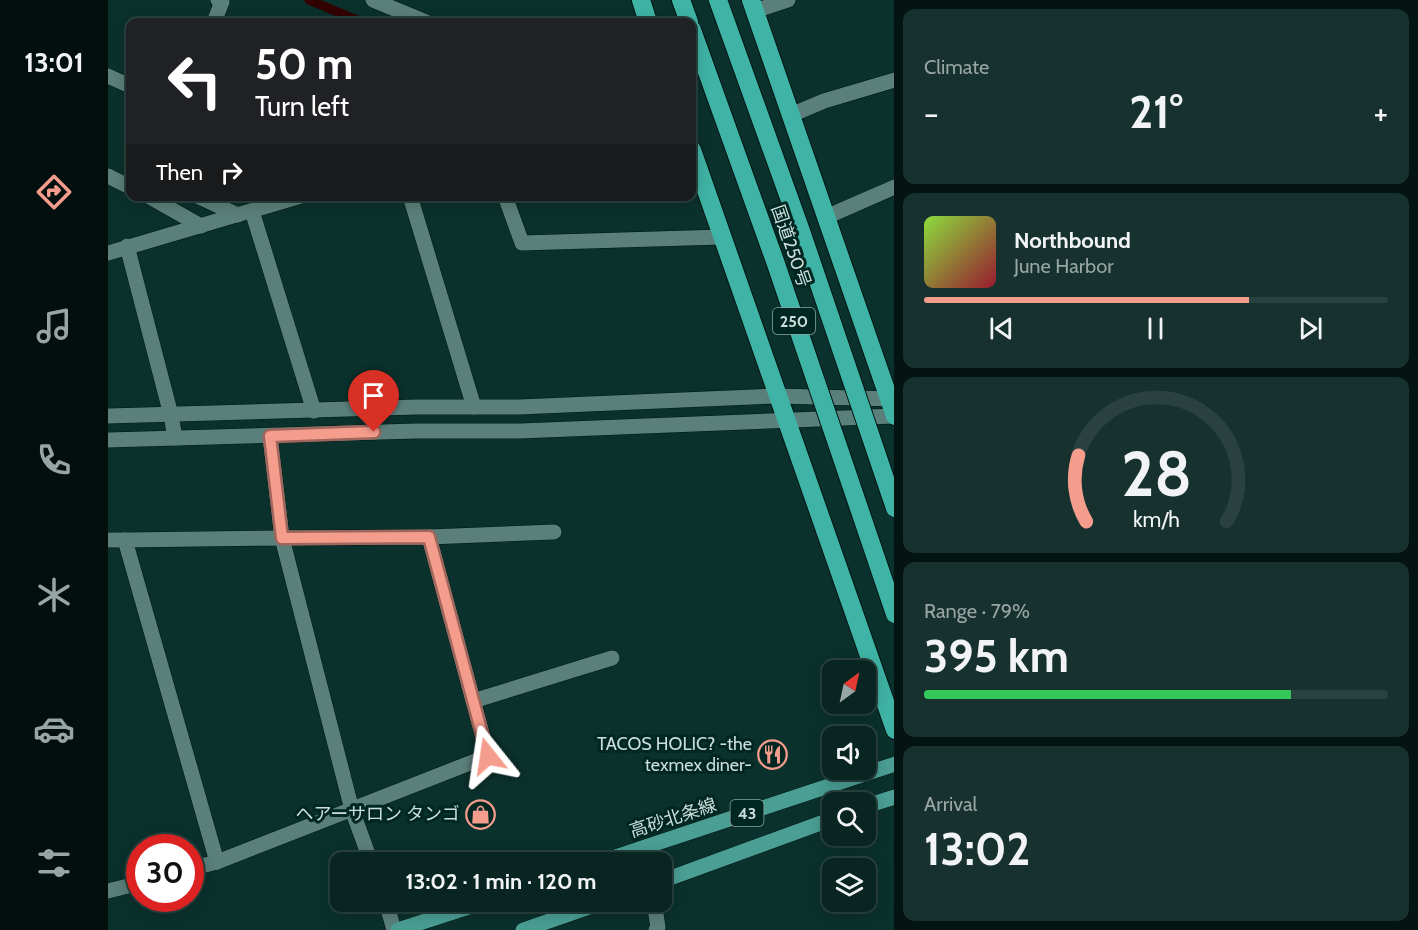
<!DOCTYPE html>
<html lang="en">
<head>
<meta charset="utf-8">
<style>
  :root { --surface:#082521; --page:#16312e; --text:#f1f3f6; --muted:#98a5a5; --line:#29423f; --accent:#f59d8d }
  body { margin:0; font-family:Cabin,"Noto Sans JP",sans-serif; background:var(--page); color:var(--text); height:100vh; display:flex; flex-direction:column; font-size:22px; white-space:nowrap }
  * { box-sizing:border-box; margin:0 }
  p { font-size:20px; color:var(--muted) }
  .icon { flex:none; width:33px; height:33px; fill:none; stroke:currentColor; stroke-width:2; stroke-linecap:round; stroke-linejoin:round }
  .map { position:relative; flex:1; overflow:hidden }
  .sheet { display:flex; flex-direction:column; gap:9px; padding:9px; background:#041412; width:524px }
  .sheet>* { flex:none }
  .banner { position:absolute; left:18px; top:18px; width:570px; height:183px; border-radius:12px; box-shadow:0 3px 15px #0003,0 0 0 2px var(--line); background:#202124; color:#fff; overflow:hidden }
  .needle { width:39px; rotate:33deg }
  .fabs { position:absolute; left:714px; top:660px; display:grid; gap:12px }
  .fabs a { display:grid; place-items:center; width:54px; height:54px; border-radius:12px; background:var(--surface); box-shadow:0 3px 15px #0003,0 0 0 2px var(--line); font-size:30px }
  .speed { position:absolute; left:18px; top:834px; display:flex; gap:12px; font-size:30px; font-weight:700; text-align:center }
  .speed>* { display:grid; place-content:center; width:78px; height:78px; border-radius:50%; background:var(--surface); box-shadow:0 3px 15px #0003,0 0 0 2px var(--line); line-height:1 }
  .speed .limit { border:9px solid #d22; background:#fff; color:#111 }
  .pin { position:absolute; display:grid; place-items:center; width:51px; height:51px; color:#fff; margin:-62px -26px; border-radius:50% 50% 50% 0; rotate:-45deg; box-shadow:0 0 6px #0007 }
  .pin .icon { rotate:45deg }
  .me { position:absolute; width:66px; margin:-33px; rotate:345deg; stroke-linejoin:round; filter:drop-shadow(0 0 4px #0008) }
  .turn { display:flex; align-items:center; gap:21px; height:126px; padding:0 30px; font-size:27px }
  .turn .icon { width:78px; height:78px; stroke-width:2.5 }
  .turn b { display:block; font-size:42px; line-height:51px }
  .then { display:flex; align-items:center; height:57px; padding:0 30px; background:#0003; gap:12px; font-size:22px }
  .big { font-size:45px; font-weight:800; line-height:1.1 }
  .sheet .widget { flex:1; display:flex; flex-direction:column; justify-content:center; gap:9px; min-width:0; padding:0 21px; border-radius:12px; background:var(--page) }
  .sheet .dial { align-items:center; gap:0 }
  .dial svg { height:156px; overflow:visible; fill:none; stroke:var(--line); stroke-width:7; stroke-linecap:round; text-anchor:middle }
  .dial text { fill:var(--text); stroke:none }
  .song { display:flex; align-items:center; gap:18px }
  .cover { width:72px; height:72px; border-radius:9px; background:linear-gradient(135deg,hsl(90 70% 55%),hsl(350 70% 35%)) }
  .played { height:6px; border-radius:3px; background:linear-gradient(90deg,var(--accent) 70%,var(--line) 70%) }
  .keys { display:flex; justify-content:space-around; direction:ltr }
  .heat { display:flex; justify-content:space-between; align-items:center; font-size:33px; direction:ltr }
  .charge { height:9px; border-radius:4px; background:linear-gradient(90deg,#34c759 79%,var(--line) 0) }
  .trip { position:absolute; left:222px; top:852px; width:342px; height:60px; border-radius:12px; background:var(--surface); box-shadow:0 3px 15px #0003,0 0 0 2px var(--line); font-weight:800; line-height:60px; text-align:center }
  main { display:flex; flex:1; min-height:0 }
  .dock { display:flex; flex-direction:column; width:108px; justify-content:space-around; align-items:center; background:#030f0d; color:var(--muted) }
  .dock .icon { width:42px; height:42px }
  .dock .on { color:var(--accent) }
  .dock b { font-size:27px; color:var(--text) }
  .map>svg:first-child { display:block }
  .lines { fill:none; stroke-linecap:round; stroke-linejoin:round }
  .stream { stroke:#320201; stroke-width:9 }
  .minor-casing { stroke:#001714; stroke-width:16 }
  .major-casing { stroke:#001714; stroke-width:16 }
  .highway-casing { stroke:#001714; stroke-width:20 }
  .minor { stroke:#5b7f7a; stroke-width:15 }
  .major { stroke:#4a9e94; stroke-width:15 }
  .highway { stroke:#3fb3a5; stroke-width:18 }
  .highway-bridge-casing { stroke:#001714; stroke-width:20; stroke-linecap:butt }
  .highway-bridge { stroke:#3fb3a5; stroke-width:18 }
  .route-casing { stroke:#9f665c; stroke-width:15 }
  .route { stroke:#f59d8d; stroke-width:10 }
  .labels { text-anchor:middle; dominant-baseline:central; stroke-width:6; stroke-linejoin:round; paint-order:stroke }
  .shield { fill:#012723; stroke:#8ea7a3; stroke-width:1.5 }
  .shield-label { font-size:16px; font-weight:bold; fill:#cbdeda }
  .street-label { font-size:18px; fill:#cbdeda; stroke:#012723 }
  .poi-label { font-size:18px; fill:#cbdeda; stroke:#012723; text-anchor:end }
</style>
</head>
<body>
<main>
<nav class="dock">
<b>13:01</b>
<svg class="icon on" aria-label="directions" viewBox="0 0 24 24"><path d="M12 3l9 9-9 9-9-9zM9 14v-3h6M13 9l2 2-2 2"/></svg>
<svg class="icon" aria-label="music" viewBox="0 0 24 24"><path d="M9 18V5l10-2v13"/><circle cx="6" cy="18" r="3"/><circle cx="16" cy="16" r="3"/></svg>
<svg class="icon" aria-label="phone" viewBox="0 0 24 24"><path d="M5 4h4l2 5-3 2q2 4 5 5l2-3 5 2v4C11 20 4 13 5 4z"/></svg>
<svg class="icon" aria-label="climate" viewBox="0 0 24 24"><path d="M12 3v18M4 7l16 10M4 17L20 7"/></svg>
<svg class="icon" aria-label="car" viewBox="0 0 24 24"><path d="M5 17H2v-5l4-1 3-4h7l3 4 3 1v5h-3M9 17h6M6 11h13"/><circle cx="7" cy="17" r="2"/><circle cx="17" cy="17" r="2"/></svg>
<svg class="icon" aria-label="filters" viewBox="0 0 24 24"><path d="M4 7h16M4 17h16"/><circle cx="9" cy="7" r="2"/><circle cx="15" cy="17" r="2"/></svg>
</nav>
<div class="map">
<svg width="787" height="930" viewBox="0 0 787 930">
  <rect width="100%" height="100%" fill="#0b312c"/>
  <g class="lines">
    <path class="stream" d="M201 0 254 22"/>
    <defs>
      <g id="minor">
        <path d="M265 0 318 22"/>
        <path d="M647 11 680 0"/>
        <path d="M106 22 114 2 110 0"/>
        <path d="M0 76 22 86"/>
        <path d="M683 115 716 101 787 80"/>
        <path d="M0 176 22 187"/>
        <path d="M40 196 93 226"/>
        <path d="M89 196 130 215"/>
        <path d="M302 196 366 407"/>
        <path d="M397 196 414 243 613 237"/>
        <path d="M144 211 206 411"/>
        <path d="M718 217 787 187"/>
        <path d="M19 246 63 415 67 438"/>
        <path d="M0 253 193 196"/>
        <path d="M0 416 308 407H411L668 396 787 399"/>
        <path d="M0 440 308 431H412L787 416"/>
        <path d="M321 537 446 532"/>
        <path d="M0 540H17"/>
        <path d="M365 701 504 658"/>
        <path d="M109 862 17 540 174 538 244 810 263 862"/>
        <path d="M82 869 109 862 380 756 321 537 174 538 162 436"/>
        <path d="M0 891 32 883"/>
        <path d="M278 902 286 930"/>
        <path d="M546 902 550 927 548 930"/>
      </g>
      <g id="major">
        <path d="M758 806 787 797"/>
        <path d="M492 862 787 764"/>
        <path d="M554 881 724 819"/>
        <path d="M290 930 376 902"/>
        <path d="M415 930 496 902"/>
      </g>
      <g id="highway">
        <path d="M533 0 540 22"/>
        <path d="M573 0 581 22"/>
        <path d="M643 0 787 416"/>
        <path d="M584 150 787 730"/>
      </g>
    </defs>
    <use href="#minor" class="minor-casing"/>
    <use href="#major" class="major-casing"/>
    <use href="#highway" class="highway-casing"/>
    <use href="#minor" class="minor"/>
    <use href="#major" class="major"/>
    <use href="#highway" class="highway"/>
    <defs>
      <g id="highway-bridge">
        <path d="M610 0 693 231 787 508"/>
        <path d="M584 30 668 264 787 614"/>
      </g>
    </defs>
    <use href="#highway-bridge" class="highway-bridge-casing"/>
    <use href="#highway-bridge" class="highway-bridge"/>
  </g>
  <g class="lines">
    <defs>
      <path id="route" d="M266 432 162 436 174 538 321 537 380 756"/>
    </defs>
    <use href="#route" class="route-casing"/>
    <use href="#route" class="route"/>
  </g>
  <defs>
    <symbol id="restaurant-ring" viewBox="-11 -11 22 22"><circle r="9.5" fill="#012723" stroke="#f59d8d" stroke-width="1.5"/><path d="M-5-6h1v4h1v-4h1v4h1v-4h1v5L-1.5 .5V6h-2V.5L-5-1ZM5-6V6H3V1.5H1.5Q1.5-4 5-6Z" fill="#f59d8d"/></symbol>
    <symbol id="shop-ring" viewBox="-11 -11 22 22"><circle r="9.5" fill="#012723" stroke="#f59d8d" stroke-width="1.5"/><path d="M-5-2.5h2.3a2.7 3.5 0 0 1 5.4 0H5L5.5 6h-11ZM-1.5-2.5h3a1.5 2.3 0 0 0-3 0Z" fill="#f59d8d"/></symbol>
  </defs>
  <g fill-rule="evenodd">
    <use href="#restaurant-ring" x="648" y="738" width="33" height="33"/>
    <use href="#shop-ring" x="356" y="798" width="33" height="33"/>
  </g>
  <g class="labels">
    <g class="shield">
      <rect x="665" y="308" width="42" height="26" rx="4.5"/>
      <rect x="622.5" y="800" width="33" height="26" rx="4.5"/>
    </g>
    <g class="shield-label">
      <text x="686" y="321">250</text>
      <text x="639" y="813">43</text>
    </g>
    <g class="street-label">
      <text transform="translate(683 246) rotate(71)">国道250号</text>
      <text transform="translate(565 818) rotate(-18)">高砂北条線</text>
    </g>
    <g class="poi-label">
      <text x="644" y="744">TACOS HOLIC? -the<tspan x="644" dy="21">texmex diner-</tspan></text>
      <text x="352" y="814">ヘアーサロン タンゴ</text>
    </g>
  </g>
</svg>
<div class="fabs">
<a><svg class="needle" viewBox="-14 -14 28 28"><path d="M0-13l5 13h-10z" fill="#e53935"/><path d="M0 13l5-13h-10z" fill="#98a5a5"/></svg></a>
<a><svg class="icon" aria-label="sound" viewBox="0 0 24 24"><path d="M4 9h4l5-4v14l-5-4H4zM17 9q2 3 0 6"/></svg></a>
<a><svg class="icon" aria-label="search" viewBox="0 0 24 24"><circle cx="10" cy="10" r="6"/><path d="M15 15l6 6"/></svg></a>
<a><svg class="icon" aria-label="layers" viewBox="0 0 24 24"><path d="M12 4l9 5-9 5-9-5zM3 14l9 5 9-5"/></svg></a>
</div>
<div class="speed"><div class="limit">30</div></div>
<div class="pin" style="left:266px;top:432px;background:#d93025"><svg class="icon" aria-label="arrive" viewBox="0 0 24 24"><path d="M6 21V4h12l-3 4 3 4H6"/></svg></div>
<svg class="me" style="left:380px;top:756px" viewBox="-20 -20 40 40"><path d="M0-17L14 15 0 8-14 15z" fill="#f59d8d" stroke="#fff" stroke-width="4"/></svg>
<div class="trip">13:02 · 1 min · 120 m</div>
<div class="banner">
<div class="turn"><svg class="icon" aria-label="left" viewBox="0 0 24 24"><path d="M17 20v-9H6M10 6l-5 5 5 5"/></svg><div><b>50 m</b>Turn left</div></div>
<div class="then">Then<svg class="icon" aria-label="right" viewBox="0 0 24 24"><path d="M7 20v-9h11M14 6l5 5-5 5"/></svg></div>
</div>
</div>
<section class="sheet">
<div class="widget"><p>Climate</p>
<div class="heat"><a>−</a><b class="big">21°</b><a>+</a></div>
</div>
<div class="widget">
<div class="song"><i class="cover"></i><div><b>Northbound</b><p>June Harbor</p></div></div>
<div class="played"></div>
<div class="keys"><svg class="icon" aria-label="previous" viewBox="0 0 24 24"><path d="M18 5L8 12l10 7zM5 5v14"/></svg><svg class="icon" aria-label="pause" viewBox="0 0 24 24"><path d="M8 5v14M16 5v14"/></svg><svg class="icon" aria-label="next" viewBox="0 0 24 24"><path d="M6 5l10 7-10 7zM19 5v14"/></svg></div>
</div>
<div class="widget dial"><svg viewBox="0 0 100 80">
<path d="M14 69A42 42 0 1 1 86 69"/>
<path d="M14 69A42 42 0 0 1 10 35" stroke="#f59d8d"/>
<text x="50" y="56" font-size="32" font-weight="700">28</text>
<text x="50" y="72" font-size="11">km/h</text>
</svg></div>
<div class="widget"><p>Range · 79%</p><b class="big">395 km</b><div class="charge"></div></div>
<div class="widget"><p>Arrival</p><b class="big">13:02</b></div>
</section>
</main>
</body>
</html>
